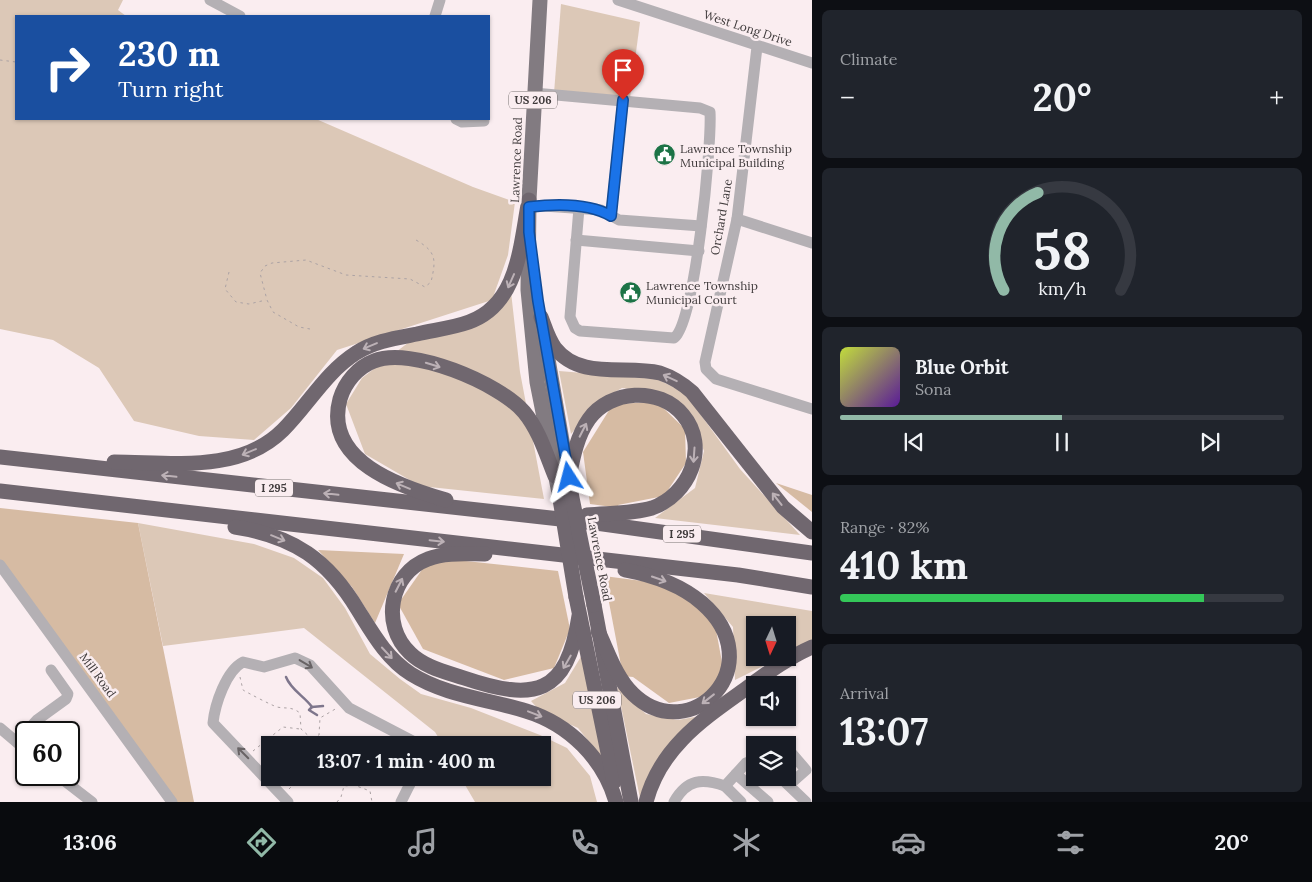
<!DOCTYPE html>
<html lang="en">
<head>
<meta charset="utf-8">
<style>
  :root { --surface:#171b24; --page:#20242c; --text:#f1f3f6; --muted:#9ea1a6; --line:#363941; --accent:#91b9a7 }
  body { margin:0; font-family:Lora,serif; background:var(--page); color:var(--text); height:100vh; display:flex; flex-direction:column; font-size:19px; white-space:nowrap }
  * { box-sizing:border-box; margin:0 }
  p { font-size:16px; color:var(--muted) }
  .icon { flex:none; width:28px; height:28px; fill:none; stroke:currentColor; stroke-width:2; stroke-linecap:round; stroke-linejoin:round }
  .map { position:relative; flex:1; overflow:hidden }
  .drawer { display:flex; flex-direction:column; gap:10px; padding:10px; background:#0d0f14; width:500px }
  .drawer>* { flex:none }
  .top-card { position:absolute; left:15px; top:15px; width:475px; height:105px; border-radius:0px; box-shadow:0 1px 4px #0004; background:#1a4fa0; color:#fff; overflow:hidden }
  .needle { width:32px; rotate:184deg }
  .tools { position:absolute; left:746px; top:616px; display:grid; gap:10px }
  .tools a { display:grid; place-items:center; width:50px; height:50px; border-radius:0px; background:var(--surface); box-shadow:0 1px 4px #0004; font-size:25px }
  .speed { position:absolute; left:15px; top:721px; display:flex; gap:10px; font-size:25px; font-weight:700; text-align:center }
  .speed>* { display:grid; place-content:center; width:65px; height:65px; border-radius:50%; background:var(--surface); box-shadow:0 1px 4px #0004; line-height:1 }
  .speed .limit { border:2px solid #111; border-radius:8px; background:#fff; color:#111 }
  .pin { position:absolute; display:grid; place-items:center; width:42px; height:42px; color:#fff; margin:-51px -21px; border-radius:50% 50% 50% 0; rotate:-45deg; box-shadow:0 0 5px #0007 }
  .pin .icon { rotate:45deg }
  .me { position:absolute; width:55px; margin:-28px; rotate:351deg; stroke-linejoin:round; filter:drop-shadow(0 0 4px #0008) }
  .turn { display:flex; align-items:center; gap:18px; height:105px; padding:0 20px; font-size:22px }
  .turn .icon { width:65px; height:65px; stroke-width:2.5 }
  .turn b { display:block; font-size:35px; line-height:42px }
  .big { font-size:38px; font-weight:800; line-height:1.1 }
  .drawer .tile { flex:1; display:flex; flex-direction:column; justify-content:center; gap:8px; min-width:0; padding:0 18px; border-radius:8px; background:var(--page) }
  .drawer .dial { align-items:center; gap:0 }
  .dial svg { height:130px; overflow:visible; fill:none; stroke:var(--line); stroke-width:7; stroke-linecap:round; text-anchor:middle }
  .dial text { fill:var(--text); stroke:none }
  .song { display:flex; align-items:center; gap:15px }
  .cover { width:60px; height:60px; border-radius:8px; background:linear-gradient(135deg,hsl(70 70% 55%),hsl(270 70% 35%)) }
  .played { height:5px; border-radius:2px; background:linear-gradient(90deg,var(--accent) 50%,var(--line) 50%) }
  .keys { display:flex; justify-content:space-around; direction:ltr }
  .heat { display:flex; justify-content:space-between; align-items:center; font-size:28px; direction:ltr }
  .charge { height:8px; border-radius:4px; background:linear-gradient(90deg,#34c759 82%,var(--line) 0) }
  .trip { position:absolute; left:261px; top:736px; width:290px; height:50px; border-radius:0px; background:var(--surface); box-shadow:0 1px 4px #0004; font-weight:800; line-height:50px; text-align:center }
  .tab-bar { display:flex; height:80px; justify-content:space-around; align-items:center; background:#090b0e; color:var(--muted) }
  .tab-bar .icon { width:35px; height:35px }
  .tab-bar .current { color:var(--accent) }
  .tab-bar b { font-size:22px; color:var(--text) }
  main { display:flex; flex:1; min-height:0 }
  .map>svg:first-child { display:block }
  .green { fill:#dcc8b7 }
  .forest { fill:#d6bba3 }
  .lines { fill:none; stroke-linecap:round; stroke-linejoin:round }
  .stream { stroke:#7e768c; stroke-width:2.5 }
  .path { stroke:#aba2a4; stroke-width:1; stroke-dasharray:2.5 4; stroke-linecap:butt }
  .minor { stroke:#b4b0b4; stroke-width:11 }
  .major { stroke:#827b81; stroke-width:15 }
  .highway { stroke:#70676f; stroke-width:15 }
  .highway-bridge { stroke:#70676f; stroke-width:15 }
  .oneway { stroke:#bcb1b6 }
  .oneway2 { stroke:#686365 }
  .route-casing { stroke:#114b97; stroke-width:12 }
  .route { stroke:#1a73e8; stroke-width:9 }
  .labels { text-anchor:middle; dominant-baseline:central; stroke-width:5; stroke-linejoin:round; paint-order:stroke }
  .shield { fill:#faedf0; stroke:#777071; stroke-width:1 }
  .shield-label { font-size:11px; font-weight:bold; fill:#3f3a3b }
  .street-label { font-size:12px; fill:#3f3a3b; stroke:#faedf0 }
  .poi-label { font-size:12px; fill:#3f3a3b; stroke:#faedf0; text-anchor:start }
</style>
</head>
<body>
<main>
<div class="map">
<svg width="812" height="802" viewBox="0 0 812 802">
  <rect width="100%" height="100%" fill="#faedf0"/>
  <g class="green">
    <path d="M0 0H123L118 10 126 16H16V119H316L473 187 515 202 508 255 492 300 337 350 291 408 254 440 199 436 134 421 99 368 53 340 0 329Z"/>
    <path d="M561 4 640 22 630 98 554 93Z"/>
    <path d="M511 292 520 372 544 499 420 486 365 454 346 404 362 378 413 339 481 322Z"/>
    <path d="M559 371 657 379 685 393 740 469 800 535 655 518 695 488 704 451 690 413 665 394 622 388 600 401 571 434Z"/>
    <path d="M138 523 254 544 294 558 323 578 345 608 370 654 400 679 421 694 471 708 540 735 567 748 590 776 597 802H475L461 778H542V745H443L435 732 304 628 163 646Z"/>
    <path d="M704 593 812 611V640L788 653V625H755V658H779L735 680 733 627Z"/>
    <path d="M582 655 603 759 578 728 540 711 531 701 565 683Z"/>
    <path d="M617 687 646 714 678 720 700 716 640 798Z"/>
  </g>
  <g class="forest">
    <path d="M657 402 685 429 686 463 664 496 618 505 620 508 590 504 583 452 613 404Z"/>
    <path d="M776 483 812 495V512Z"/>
    <path d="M0 508 138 523 194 802H175L0 560Z"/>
    <path d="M318 550 404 554 375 623 352 587Z"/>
    <path d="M438 558 558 571 570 629 554 668 504 680 423 649 398 604 426 564Z"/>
    <path d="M604 576 665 584 714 619 724 673 705 696 669 703 633 677 623 676Z"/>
  </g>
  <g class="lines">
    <g class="stream">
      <path d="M286 677C291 690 304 696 312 707L323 706"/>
      <path d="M312 707 309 710 317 715"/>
    </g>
    <g class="path">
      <path d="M0 60 16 62"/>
      <path d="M229 272 225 289 236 302 249 304 266 300"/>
      <path d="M310 329 299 327 273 312 267 300 260 273 265 266 272 263 306 260 346 275 410 279 425 287 431 282C436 260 437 252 416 240"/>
      <path d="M240 677 243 690C248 693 271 705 277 707 286 709 291 706 300 713L301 729 312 739 315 745"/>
      <path d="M313 739 319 735 320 718 337 708"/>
      <path d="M372 745 377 734"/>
      <path d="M253 751 283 727 300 729"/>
      <path d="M344 778V785"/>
      <path d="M330 780 341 782 344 785"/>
      <path d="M289 789 300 778"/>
      <path d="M337 802 341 797 344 786 354 785 370 791 372 802"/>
    </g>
    <g class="minor">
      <path d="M210 0 240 16"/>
      <path d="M618 0 812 63"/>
      <path d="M435 16 440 0"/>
      <path d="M757 47 737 219 705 362 706 369 716 379 812 409"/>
      <path d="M534 93 700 108 710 112C712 144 695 324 674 338L580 331 575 328 570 317 579 208"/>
      <path d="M456 119 462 122 484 121"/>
      <path d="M529 207 544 206 601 210 619 220 701 226"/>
      <path d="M611 216 623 100"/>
      <path d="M737 219 812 243"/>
      <path d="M576 240 699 251"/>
      <path d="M0 565 172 802"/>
      <path d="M0 728 26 750"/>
      <path d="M17 742 37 720 66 699 68 694 51 670"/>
      <path d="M788 749 806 770 789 785"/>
      <path d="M736 774 768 802"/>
      <path d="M57 775 92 802"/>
      <path d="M781 778 806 802"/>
      <path d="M725 786 741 802"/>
      <path d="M288 802 213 723C215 704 226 671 243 662L264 667 295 658 310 665 349 708 420 745"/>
      <path d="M401 802 413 778"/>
      <path d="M674 802C687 779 702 778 725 786L746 763 755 760"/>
    </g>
    <g class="major">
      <path d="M540 0 529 200 528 290 537 382 559 493"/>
      <path d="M543 330 571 493"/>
    </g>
    <g class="highway">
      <path d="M541 317C545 327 548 339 555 348 580 380 625 365 660 373 672 377 683 384 692 392L783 507 812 532"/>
      <path d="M0 457 596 523 812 553"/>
      <path d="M114 462C170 462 239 474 283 430 308 405 326 372 356 353 374 341 396 338 417 334 434 330 452 328 469 322 519 304 520 245 529 200"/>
      <path d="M569 477C573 457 577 436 589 419 610 390 659 386 683 415 710 447 689 495 652 508 632 514 608 513 587 515"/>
      <path d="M0 491 738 575 812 587"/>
      <path d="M446 500C401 487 323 461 340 399 345 382 358 367 374 361 411 346 499 383 524 412 539 430 546 454 555 476"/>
      <path d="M235 527C294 536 328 560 358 610 373 634 387 659 411 674 446 696 488 699 526 711 569 724 604 759 616 802"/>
      <path d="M485 554C467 554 445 552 428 559 390 573 380 625 410 653 424 667 446 672 464 678 535 702 567 695 579 616"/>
      <path d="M576 597 614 782"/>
      <path d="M594 605 631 802"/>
      <path d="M598 631C608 652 616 678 633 694 690 749 773 665 702 603 681 585 652 575 625 570"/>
      <path d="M646 802C660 748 702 720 744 690 766 674 787 658 812 647"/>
    </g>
    <g class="highway-bridge">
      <path d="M559 493 576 597"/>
      <path d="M571 493 594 605"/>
    </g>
  </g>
  <defs><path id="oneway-shaft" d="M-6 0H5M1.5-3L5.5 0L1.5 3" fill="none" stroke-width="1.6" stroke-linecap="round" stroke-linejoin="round" transform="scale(1.25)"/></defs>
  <g class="oneway">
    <use href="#oneway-shaft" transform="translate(511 281) rotate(114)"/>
    <use href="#oneway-shaft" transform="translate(370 346) rotate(157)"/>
    <use href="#oneway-shaft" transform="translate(433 365) rotate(17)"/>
    <use href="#oneway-shaft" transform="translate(670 378) rotate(-155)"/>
    <use href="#oneway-shaft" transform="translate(583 430) rotate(-63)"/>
    <use href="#oneway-shaft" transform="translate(249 452) rotate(157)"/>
    <use href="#oneway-shaft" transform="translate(694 455) rotate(94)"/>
    <use href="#oneway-shaft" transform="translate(169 476) rotate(-174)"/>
    <use href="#oneway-shaft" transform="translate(403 486) rotate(-157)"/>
    <use href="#oneway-shaft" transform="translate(331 494) rotate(-174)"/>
    <use href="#oneway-shaft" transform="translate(777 499) rotate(-128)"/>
    <use href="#oneway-shaft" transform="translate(278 538) rotate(22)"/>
    <use href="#oneway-shaft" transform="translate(437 541) rotate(6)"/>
    <use href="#oneway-shaft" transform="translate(659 579) rotate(19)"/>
    <use href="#oneway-shaft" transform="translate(399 585) rotate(-63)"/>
    <use href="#oneway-shaft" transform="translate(387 653) rotate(47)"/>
    <use href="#oneway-shaft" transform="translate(567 662) rotate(120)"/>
    <use href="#oneway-shaft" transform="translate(708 699) rotate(142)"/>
    <use href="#oneway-shaft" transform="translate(535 714) rotate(21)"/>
  </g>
  <g class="oneway2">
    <use href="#oneway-shaft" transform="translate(306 664) rotate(31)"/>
    <use href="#oneway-shaft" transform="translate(243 753) rotate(-135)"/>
  </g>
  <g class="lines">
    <defs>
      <path id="route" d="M569 477 538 301 529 232V207C554 204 589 203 611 216L623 100"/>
    </defs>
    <use href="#route" class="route-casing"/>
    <use href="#route" class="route"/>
  </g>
  <defs>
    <symbol id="civic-disc" viewBox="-11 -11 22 22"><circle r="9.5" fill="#1c7346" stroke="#faedf0"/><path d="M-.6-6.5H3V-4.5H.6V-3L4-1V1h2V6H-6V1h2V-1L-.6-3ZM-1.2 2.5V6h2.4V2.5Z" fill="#fff"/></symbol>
  </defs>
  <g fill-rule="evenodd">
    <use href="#civic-disc" x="652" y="142" width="25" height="25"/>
    <use href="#civic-disc" x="618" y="280" width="25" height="25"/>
  </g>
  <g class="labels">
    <g class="shield">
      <rect x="509" y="91.5" width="48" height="17" rx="4"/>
      <rect x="255" y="479.5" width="38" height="17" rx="4"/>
      <rect x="663" y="525.5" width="38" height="17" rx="4"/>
      <rect x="573" y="691.5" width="48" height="17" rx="4"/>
    </g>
    <g class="shield-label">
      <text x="533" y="100">US 206</text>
      <text x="274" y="488">I 295</text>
      <text x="682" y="534">I 295</text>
      <text x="597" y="700">US 206</text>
    </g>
    <g class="street-label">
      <text transform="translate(748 28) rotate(18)">West Long Drive</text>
      <text transform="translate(516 160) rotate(-88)">Lawrence Road</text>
      <text transform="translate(721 217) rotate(-80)">Orchard Lane</text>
      <text transform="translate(600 559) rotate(79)">Lawrence Road</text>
      <text transform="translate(98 675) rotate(54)">Mill Road</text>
    </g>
    <g class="poi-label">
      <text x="680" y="148">Lawrence Township<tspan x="680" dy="14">Municipal Building</tspan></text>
      <text x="646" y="285">Lawrence Township<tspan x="646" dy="14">Municipal Court</tspan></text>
    </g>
  </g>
</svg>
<div class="tools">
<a><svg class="needle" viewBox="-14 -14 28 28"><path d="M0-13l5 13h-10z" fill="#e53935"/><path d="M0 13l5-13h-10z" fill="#9ea1a6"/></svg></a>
<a><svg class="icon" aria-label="sound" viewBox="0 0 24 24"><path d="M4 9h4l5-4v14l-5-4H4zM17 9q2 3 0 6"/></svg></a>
<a><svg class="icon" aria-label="layers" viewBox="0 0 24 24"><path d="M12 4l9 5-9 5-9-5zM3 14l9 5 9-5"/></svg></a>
</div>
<div class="speed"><div class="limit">60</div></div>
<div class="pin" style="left:623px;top:100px;background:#d93025"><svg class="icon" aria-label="arrive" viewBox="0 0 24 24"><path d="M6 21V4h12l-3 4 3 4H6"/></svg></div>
<svg class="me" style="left:569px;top:477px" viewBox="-20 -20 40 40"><path d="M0-17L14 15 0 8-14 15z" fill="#1a73e8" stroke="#fff" stroke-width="4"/></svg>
<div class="trip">13:07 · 1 min · 400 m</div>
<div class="top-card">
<div class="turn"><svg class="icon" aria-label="right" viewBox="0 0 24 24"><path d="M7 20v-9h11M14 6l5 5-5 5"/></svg><div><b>230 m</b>Turn right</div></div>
</div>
</div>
<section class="drawer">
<div class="tile"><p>Climate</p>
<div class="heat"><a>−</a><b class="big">20°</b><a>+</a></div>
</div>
<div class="tile dial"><svg viewBox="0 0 100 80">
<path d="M14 69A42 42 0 1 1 86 69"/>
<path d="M14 69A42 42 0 0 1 35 9" stroke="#91b9a7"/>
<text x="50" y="56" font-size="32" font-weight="700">58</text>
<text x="50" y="72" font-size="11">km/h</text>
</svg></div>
<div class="tile">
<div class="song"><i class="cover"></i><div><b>Blue Orbit</b><p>Sona</p></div></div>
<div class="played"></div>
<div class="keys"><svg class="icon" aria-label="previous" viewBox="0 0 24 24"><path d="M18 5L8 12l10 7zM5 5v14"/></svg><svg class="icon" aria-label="pause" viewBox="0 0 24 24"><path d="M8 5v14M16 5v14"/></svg><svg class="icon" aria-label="next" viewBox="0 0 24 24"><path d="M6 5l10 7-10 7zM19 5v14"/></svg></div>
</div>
<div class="tile"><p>Range · 82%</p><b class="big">410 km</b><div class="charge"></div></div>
<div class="tile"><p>Arrival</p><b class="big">13:07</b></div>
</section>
</main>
<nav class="tab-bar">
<b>13:06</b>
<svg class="icon current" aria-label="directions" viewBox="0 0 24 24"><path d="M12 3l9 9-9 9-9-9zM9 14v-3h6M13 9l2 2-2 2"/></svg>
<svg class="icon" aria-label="music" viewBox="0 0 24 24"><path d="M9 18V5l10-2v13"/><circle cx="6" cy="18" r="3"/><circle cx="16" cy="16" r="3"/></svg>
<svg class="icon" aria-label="phone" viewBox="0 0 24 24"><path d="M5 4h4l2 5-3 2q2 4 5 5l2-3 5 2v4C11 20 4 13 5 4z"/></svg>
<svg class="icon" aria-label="climate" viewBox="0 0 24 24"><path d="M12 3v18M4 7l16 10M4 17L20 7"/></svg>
<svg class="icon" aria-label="car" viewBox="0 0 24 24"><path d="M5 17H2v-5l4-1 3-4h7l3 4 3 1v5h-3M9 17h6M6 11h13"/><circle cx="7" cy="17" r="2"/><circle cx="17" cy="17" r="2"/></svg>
<svg class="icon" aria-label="filters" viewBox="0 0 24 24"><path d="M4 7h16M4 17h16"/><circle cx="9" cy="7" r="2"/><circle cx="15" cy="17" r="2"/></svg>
<b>20°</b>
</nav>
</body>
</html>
